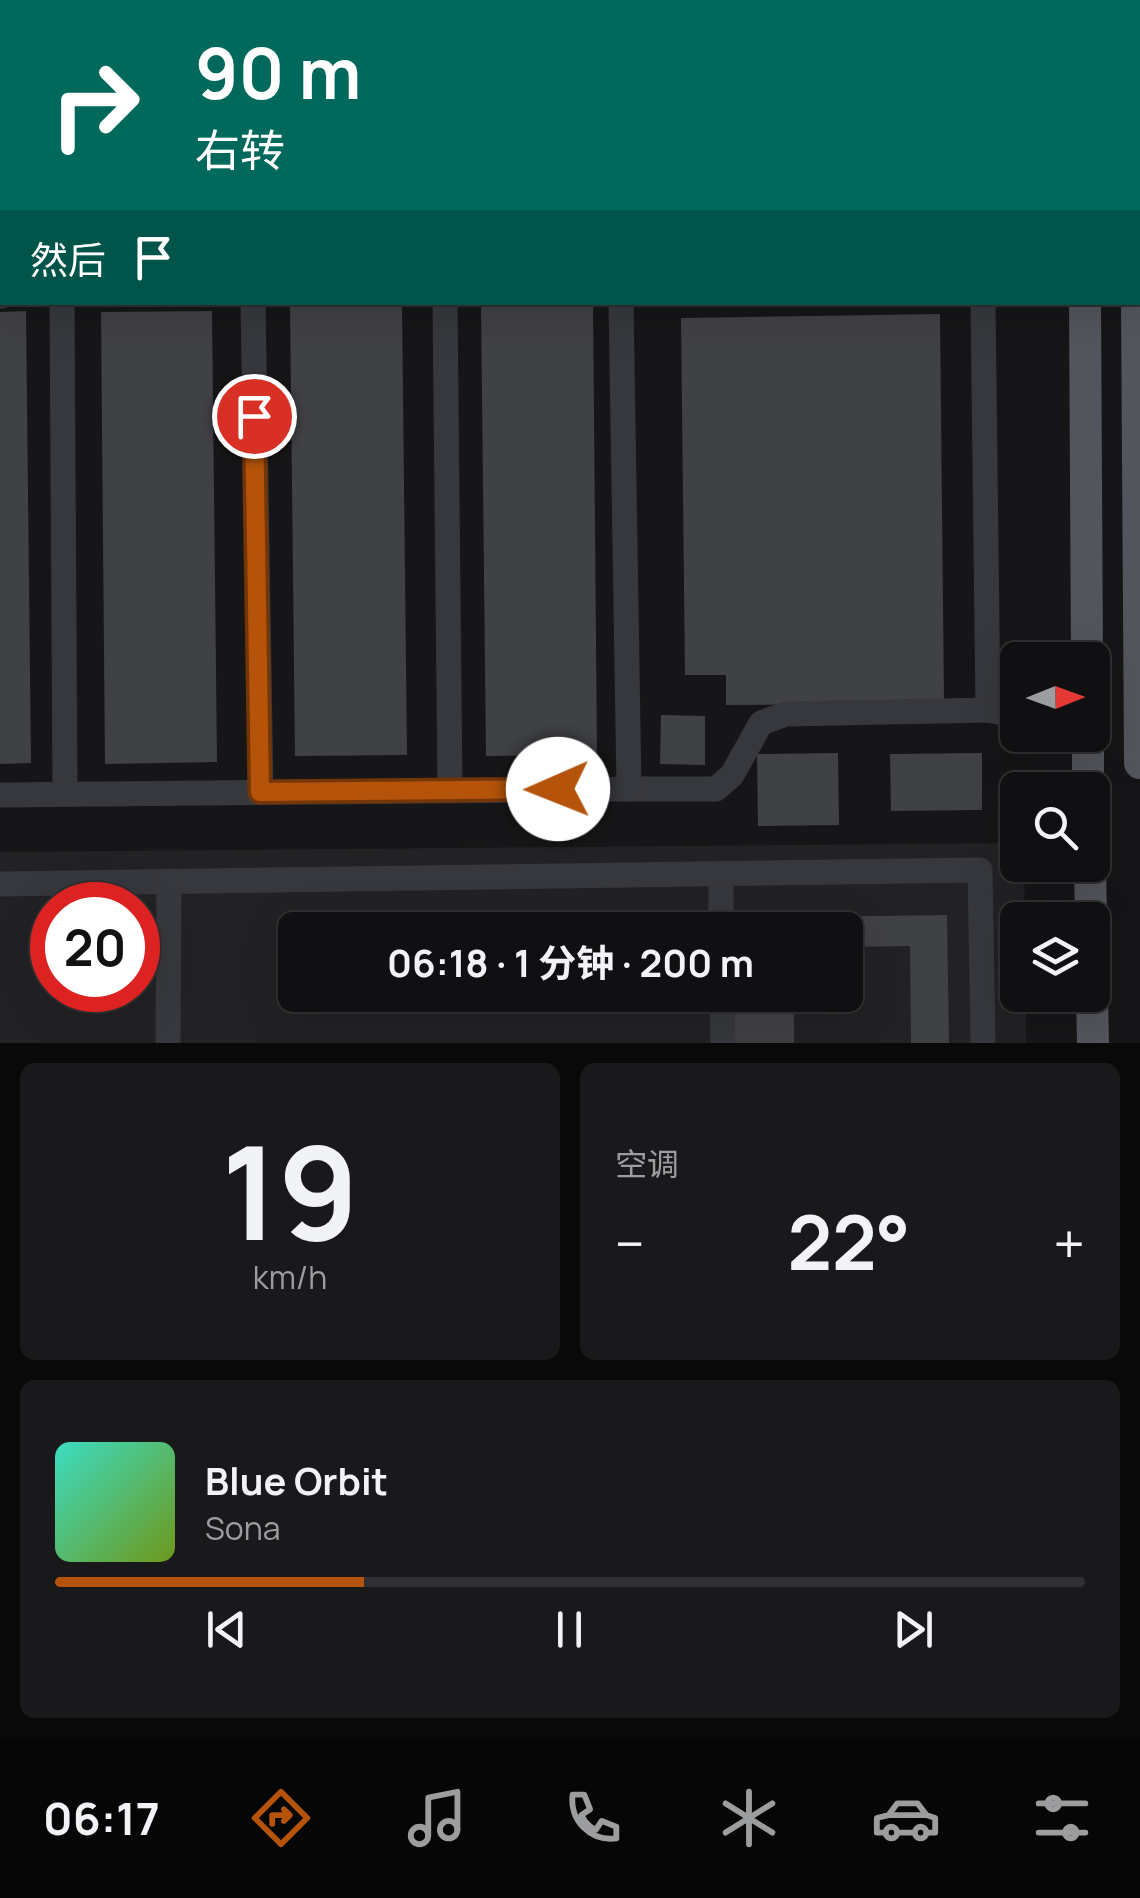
<!DOCTYPE html>
<html lang="zh">
<head>
<meta charset="utf-8">
<style>
  :root { --surface:#101012; --page:#19191b; --text:#f1f3f6; --muted:#9c9d9f; --line:#303032; --accent:#b45309 }
  body { margin:0; font-family:Manrope,"Noto Sans SC",sans-serif; background:var(--page); color:var(--text); height:100vh; display:flex; flex-direction:column; font-size:38px; white-space:nowrap }
  * { box-sizing:border-box; margin:0 }
  p { font-size:32px; color:var(--muted) }
  .icon { flex:none; width:55px; height:55px; fill:none; stroke:currentColor; stroke-width:2; stroke-linecap:round; stroke-linejoin:round }
  .map { position:relative; height:1043px; overflow:hidden }
  .sheet { display:flex; flex-direction:column; gap:20px; padding:20px; background:#09090a; flex:1 }
  .sheet>* { flex:none }
  .banner { position:absolute; left:0px; top:0px; width:1140px; height:305px; box-shadow:0 10px 40px #0002,0 0 0 2px var(--line); background:#00695c; color:#fff; overflow:hidden }
  .needle { width:65px; rotate:89deg }
  .tools { position:absolute; left:1000px; top:642px; display:grid; gap:20px }
  .tools a { display:grid; place-items:center; width:110px; height:110px; border-radius:15px; background:var(--surface); box-shadow:0 10px 40px #0002,0 0 0 2px var(--line); font-size:50px }
  .speed { position:absolute; left:30px; top:882px; display:flex; gap:20px; font-size:50px; font-weight:700; text-align:center }
  .speed>* { display:grid; place-content:center; width:130px; height:130px; border-radius:50%; background:var(--surface); box-shadow:0 10px 40px #0002,0 0 0 2px var(--line); line-height:1 }
  .speed .limit { border:15px solid #d22; background:#fff; color:#111 }
  .pin { position:absolute; display:grid; place-items:center; width:85px; height:85px; color:#fff; margin:-42px; border:5px solid #fff; border-radius:50%; box-shadow:0 2px 10px #0007 }
  .me { position:absolute; width:110px; margin:-55px; rotate:269deg; stroke-linejoin:round; filter:drop-shadow(0 0 8px #0008) }
  .turn { display:flex; align-items:center; gap:35px; height:210px; padding:0 30px; font-size:45px }
  .turn .icon { width:130px; height:130px; stroke-width:2.5 }
  .turn b { display:block; font-size:70px; line-height:85px }
  .then { display:flex; align-items:center; height:95px; padding:0 30px; background:#0003; gap:20px; font-size:38px }
  .big { font-size:75px; font-weight:700; line-height:1.1 }
  .sheet .widget { flex:1; display:flex; flex-direction:column; justify-content:center; gap:15px; min-width:0; padding:0 35px; border-radius:15px; background:var(--page) }
  .sheet .dial { align-items:center; gap:0 }
  .dial b { font-size:130px; line-height:1 }
  .song { display:flex; align-items:center; gap:30px }
  .cover { width:120px; height:120px; border-radius:15px; background:linear-gradient(135deg,hsl(170 70% 55%),hsl(80 70% 35%)) }
  .played { height:10px; border-radius:5px; background:linear-gradient(90deg,var(--accent) 30%,var(--line) 30%) }
  .keys { display:flex; justify-content:space-around; direction:ltr }
  .heat { display:flex; justify-content:space-between; align-items:center; font-size:55px; direction:ltr }
  .sheet .tiles { flex:1; display:grid; gap:20px; grid-template-columns:1fr 1fr }
  .widget:last-child { grid-column:span 2 }
  .trip { position:absolute; left:278px; top:912px; width:585px; height:100px; border-radius:15px; background:var(--surface); box-shadow:0 10px 40px #0002,0 0 0 2px var(--line); font-weight:700; line-height:100px; text-align:center }
  .menu { display:flex; height:160px; justify-content:space-around; align-items:center; background:#060607; color:var(--muted) }
  .menu .icon { width:70px; height:70px }
  .menu .selected { color:var(--accent) }
  .menu b { font-size:45px; color:var(--text) }
  .map>svg:first-child { display:block }
  .built { fill:#222225; fill-rule:evenodd }
  .building { fill:#404145 }
  .lines { fill:none; stroke-linecap:round; stroke-linejoin:round }
  .minor { stroke:#37383d; stroke-width:25 }
  .major { stroke:#53555c; stroke-width:32 }
  .route-casing { stroke:#753606; stroke-width:25 }
  .route { stroke:#b45309; stroke-width:18 }
</style>
</head>
<body>
<div class="map">
<svg width="1140" height="1043" viewBox="0 0 1140 1043">
  <rect width="100%" height="100%" fill="#161618"/>
  <path class="built" d="M1017 843 1018 865H1024L1025 920H1018V995H1026V1043H0V852ZM52 905H138V990H52ZM295 930H845V995H295Z"/>
  <g class="building">
    <path d="M593 303 597 755 486 756 481 304Z"/>
    <path d="M290 304H402L407 755 295 756Z"/>
    <path d="M26 311 31 763 0 764V312Z"/>
    <path d="M212 311 217 762 105 764 101 312Z"/>
    <path d="M940 314 944 703 726 705V675H685L681 318Z"/>
    <path d="M661 715 705 716V765L660 764Z"/>
    <path d="M838 753 839 825 758 826 757 754Z"/>
    <path d="M982 753V810L891 811 890 754Z"/>
    <path d="M947 915 949 1043H911L910 946 845 947V930H730L729 918Z"/>
    <path d="M730 995H794V1043H731Z"/>
  </g>
  <g class="lines">
    <g class="minor">
      <path d="M1138 215H1140"/>
      <path d="M0 296H2"/>
      <path d="M62 302 65 794"/>
      <path d="M253 302 261 792"/>
      <path d="M445 302 450 790"/>
      <path d="M983 302 988 710"/>
      <path d="M629 789H716L732 775 761 723 786 714 988 710 1018 716"/>
      <path d="M0 795 629 789 621 302"/>
      <path d="M721 874V930"/>
      <path d="M0 884 980 870 983 1043"/>
      <path d="M722 995 723 1043"/>
      <path d="M168 1043 169 881"/>
    </g>
    <g class="major">
      <path d="M1083 0V2"/>
      <path d="M1133 2V0"/>
      <path d="M1085 302 1087 660"/>
      <path d="M1137 302 1140 763"/>
      <path d="M1088 735V790"/>
      <path d="M1090 865 1091 920"/>
      <path d="M1092 995 1093 1043"/>
    </g>
  </g>
  <g class="lines">
    <defs>
      <path id="route" d="M254 416 260 792 558 789"/>
    </defs>
    <use href="#route" class="route-casing"/>
    <use href="#route" class="route"/>
  </g>
</svg>
<div class="tools">
<a><svg class="needle" viewBox="-14 -14 28 28"><path d="M0-13l5 13h-10z" fill="#e53935"/><path d="M0 13l5-13h-10z" fill="#9c9d9f"/></svg></a>
<a><svg class="icon" aria-label="search" viewBox="0 0 24 24"><circle cx="10" cy="10" r="6"/><path d="M15 15l6 6"/></svg></a>
<a><svg class="icon" aria-label="layers" viewBox="0 0 24 24"><path d="M12 4l9 5-9 5-9-5zM3 14l9 5 9-5"/></svg></a>
</div>
<div class="speed"><div class="limit">20</div></div>
<div class="pin" style="left:254px;top:416px;background:#d93025"><svg class="icon" aria-label="arrive" viewBox="0 0 24 24"><path d="M6 21V4h12l-3 4 3 4H6"/></svg></div>
<svg class="me" style="left:558px;top:789px" viewBox="-20 -20 40 40"><circle r="19" fill="#fff"/><path d="M0-13L10 11 0 6-10 11z" fill="#b45309"/></svg>
<div class="trip">06:18 · 1 分钟 · 200 m</div>
<div class="banner">
<div class="turn"><svg class="icon" aria-label="right" viewBox="0 0 24 24"><path d="M7 20v-9h11M14 6l5 5-5 5"/></svg><div><b>90 m</b>右转</div></div>
<div class="then">然后<svg class="icon" aria-label="arrive" viewBox="0 0 24 24"><path d="M6 21V4h12l-3 4 3 4H6"/></svg></div>
</div>
</div>
<section class="sheet">
<div class="tiles">
<div class="widget dial"><b>19</b><p>km/h</p></div>
<div class="widget"><p>空调</p>
<div class="heat"><a>−</a><b class="big">22°</b><a>+</a></div>
</div>
<div class="widget">
<div class="song"><i class="cover"></i><div><b>Blue Orbit</b><p>Sona</p></div></div>
<div class="played"></div>
<div class="keys"><svg class="icon" aria-label="previous" viewBox="0 0 24 24"><path d="M18 5L8 12l10 7zM5 5v14"/></svg><svg class="icon" aria-label="pause" viewBox="0 0 24 24"><path d="M8 5v14M16 5v14"/></svg><svg class="icon" aria-label="next" viewBox="0 0 24 24"><path d="M6 5l10 7-10 7zM19 5v14"/></svg></div>
</div>
</div>
</section>
<nav class="menu">
<b>06:17</b>
<svg class="icon selected" aria-label="directions" viewBox="0 0 24 24"><path d="M12 3l9 9-9 9-9-9zM9 14v-3h6M13 9l2 2-2 2"/></svg>
<svg class="icon" aria-label="music" viewBox="0 0 24 24"><path d="M9 18V5l10-2v13"/><circle cx="6" cy="18" r="3"/><circle cx="16" cy="16" r="3"/></svg>
<svg class="icon" aria-label="phone" viewBox="0 0 24 24"><path d="M5 4h4l2 5-3 2q2 4 5 5l2-3 5 2v4C11 20 4 13 5 4z"/></svg>
<svg class="icon" aria-label="climate" viewBox="0 0 24 24"><path d="M12 3v18M4 7l16 10M4 17L20 7"/></svg>
<svg class="icon" aria-label="car" viewBox="0 0 24 24"><path d="M5 17H2v-5l4-1 3-4h7l3 4 3 1v5h-3M9 17h6M6 11h13"/><circle cx="7" cy="17" r="2"/><circle cx="17" cy="17" r="2"/></svg>
<svg class="icon" aria-label="filters" viewBox="0 0 24 24"><path d="M4 7h16M4 17h16"/><circle cx="9" cy="7" r="2"/><circle cx="15" cy="17" r="2"/></svg>
</nav>
</body>
</html>
